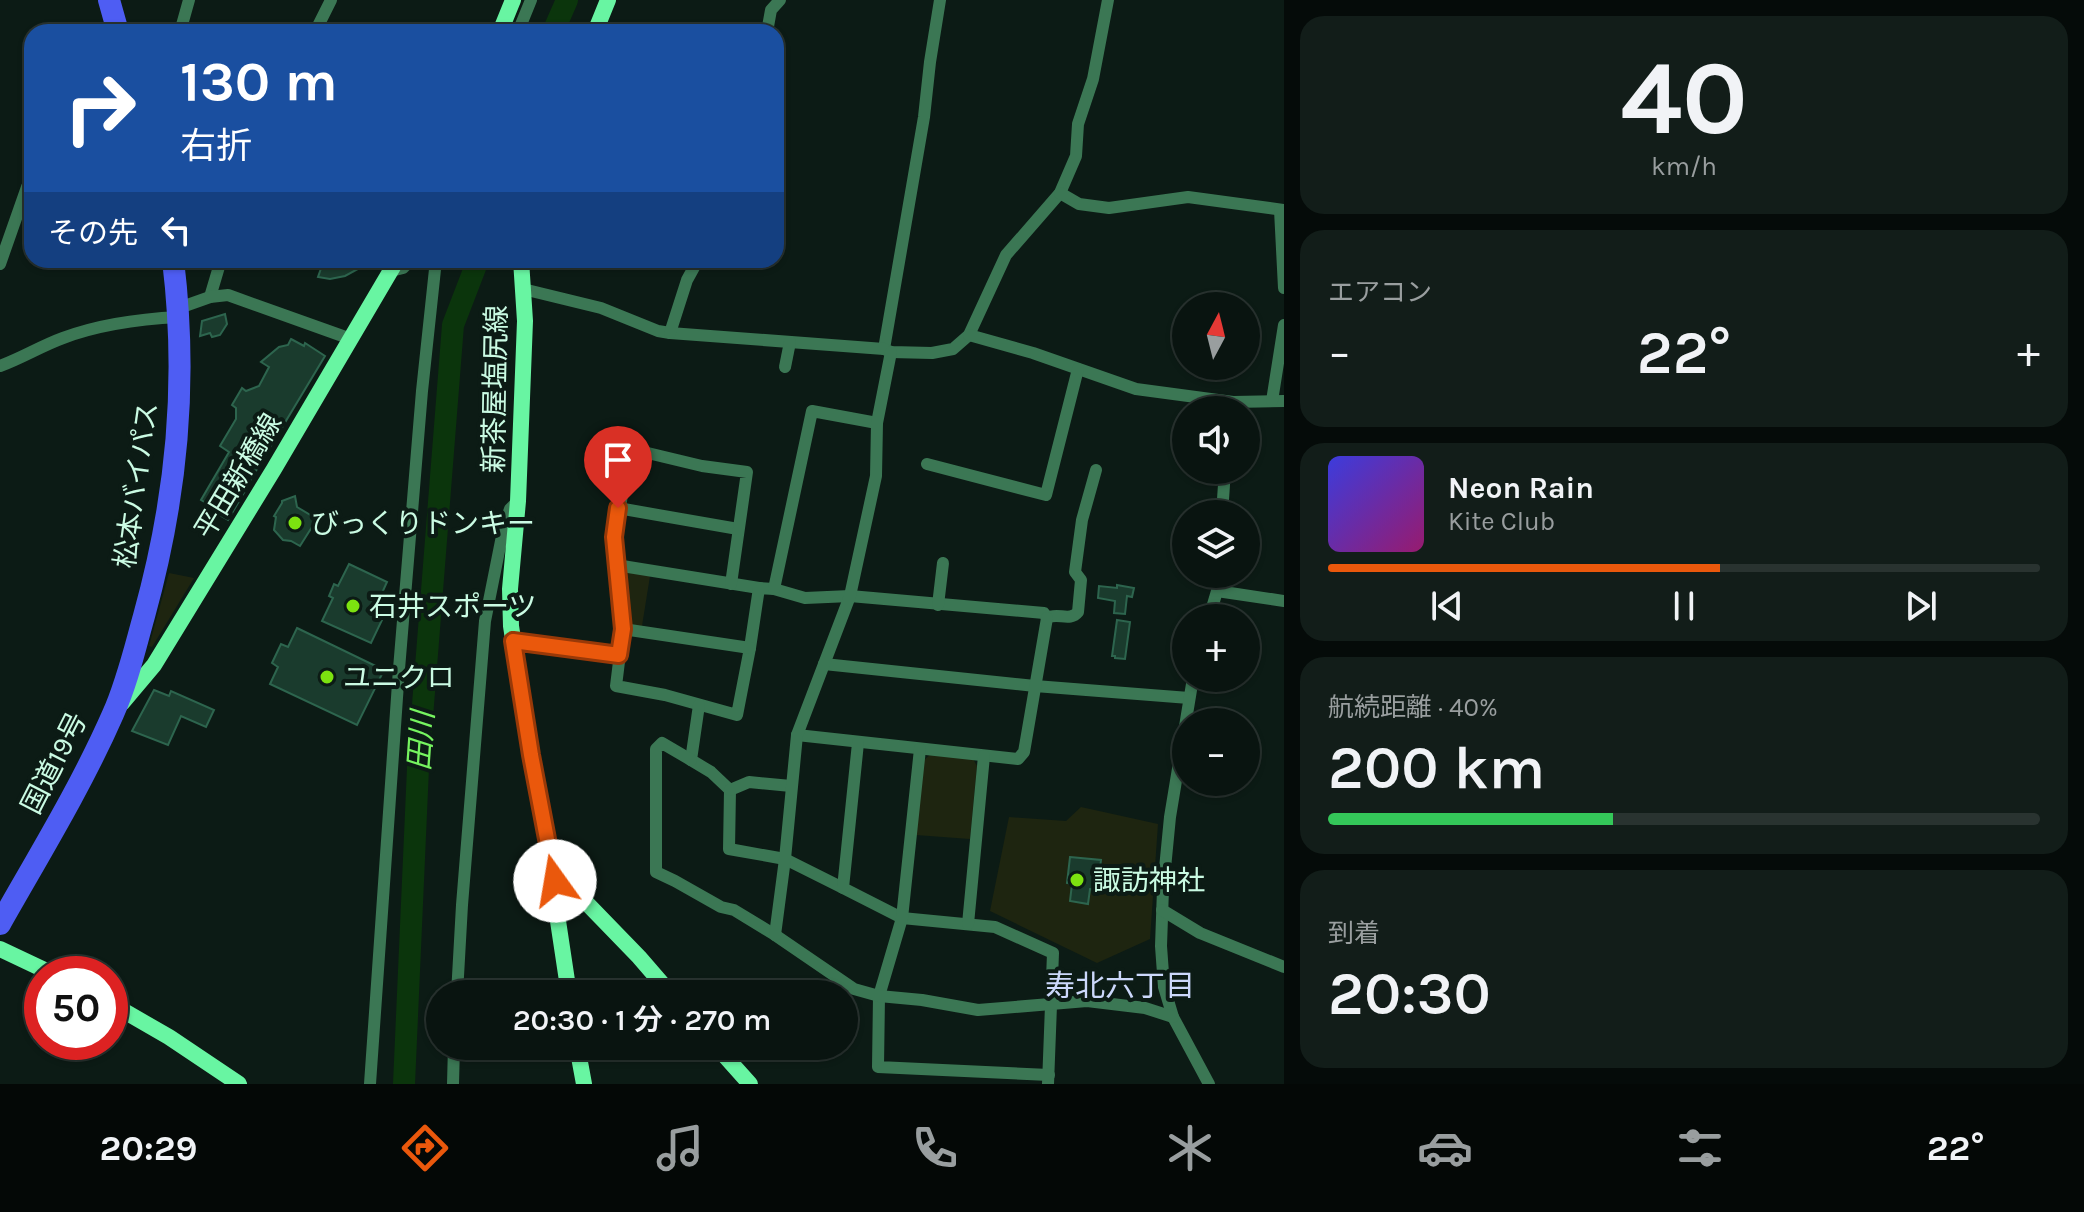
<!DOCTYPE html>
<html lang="ja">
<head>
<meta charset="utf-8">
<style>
  :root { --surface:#091410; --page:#121d19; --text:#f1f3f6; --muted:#999e9f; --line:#293330; --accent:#ea580c }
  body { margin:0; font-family:Karla,"Noto Sans JP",sans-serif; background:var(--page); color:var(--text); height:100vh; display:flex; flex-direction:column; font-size:30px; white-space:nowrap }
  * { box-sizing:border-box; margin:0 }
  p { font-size:26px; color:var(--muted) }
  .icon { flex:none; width:44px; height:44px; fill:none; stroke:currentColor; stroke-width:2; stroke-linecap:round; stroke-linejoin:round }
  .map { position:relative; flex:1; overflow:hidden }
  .side { display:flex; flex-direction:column; gap:16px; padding:16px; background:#050b09; width:800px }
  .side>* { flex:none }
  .top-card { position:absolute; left:24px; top:24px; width:760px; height:244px; border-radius:24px; box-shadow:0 2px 6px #0004,0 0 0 2px var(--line); background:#1a4fa0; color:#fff; overflow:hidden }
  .needle { width:52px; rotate:7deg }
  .buttons { position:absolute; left:1172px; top:292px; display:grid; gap:16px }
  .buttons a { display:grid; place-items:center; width:88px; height:88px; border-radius:50%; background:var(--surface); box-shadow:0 2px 6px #0004,0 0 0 2px var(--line); font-size:40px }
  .speed { position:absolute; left:24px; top:956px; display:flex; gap:16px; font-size:40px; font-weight:700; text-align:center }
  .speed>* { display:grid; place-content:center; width:104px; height:104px; border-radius:50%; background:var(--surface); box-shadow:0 2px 6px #0004,0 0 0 2px var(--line); line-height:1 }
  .speed .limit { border:12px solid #d22; background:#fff; color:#111 }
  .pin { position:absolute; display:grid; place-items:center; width:68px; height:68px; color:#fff; margin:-82px -34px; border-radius:50% 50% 50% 0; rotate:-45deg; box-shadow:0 0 8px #0007 }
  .pin .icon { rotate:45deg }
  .me { position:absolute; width:88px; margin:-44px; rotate:347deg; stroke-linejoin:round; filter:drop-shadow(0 0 6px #0008) }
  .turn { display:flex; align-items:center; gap:28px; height:168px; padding:0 24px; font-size:36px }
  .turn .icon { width:104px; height:104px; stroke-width:2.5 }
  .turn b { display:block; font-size:56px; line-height:68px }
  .then { display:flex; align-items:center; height:76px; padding:0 24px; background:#0003; gap:16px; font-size:30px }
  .big { font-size:60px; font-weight:600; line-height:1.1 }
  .side .widget { flex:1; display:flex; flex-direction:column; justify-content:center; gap:12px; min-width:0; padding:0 28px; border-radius:24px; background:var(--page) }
  .side .dial { align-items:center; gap:0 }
  .dial b { font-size:104px; line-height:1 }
  .song { display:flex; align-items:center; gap:24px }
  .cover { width:96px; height:96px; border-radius:12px; background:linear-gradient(135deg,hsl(240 70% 55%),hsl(320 70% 35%)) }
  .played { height:8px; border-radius:4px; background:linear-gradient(90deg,var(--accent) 55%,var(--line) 55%) }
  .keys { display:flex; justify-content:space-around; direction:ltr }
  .heat { display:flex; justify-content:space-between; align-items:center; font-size:44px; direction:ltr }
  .charge { height:12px; border-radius:6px; background:linear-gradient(90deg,#34c759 40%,var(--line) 0) }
  .trip { position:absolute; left:426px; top:980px; width:432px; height:80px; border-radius:40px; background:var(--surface); box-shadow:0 2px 6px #0004,0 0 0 2px var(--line); font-weight:600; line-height:80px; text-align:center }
  .tabs { display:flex; height:128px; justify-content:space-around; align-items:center; background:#040806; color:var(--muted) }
  .tabs .icon { width:56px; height:56px }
  .tabs .selected { color:var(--accent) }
  .tabs b { font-size:36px; color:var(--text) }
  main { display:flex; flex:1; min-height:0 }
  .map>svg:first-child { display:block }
  .green { fill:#1e2510 }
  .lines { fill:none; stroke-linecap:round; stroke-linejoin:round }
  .river { stroke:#0b350c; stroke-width:22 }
  .building { fill:#1a3b2d; stroke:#2d654e; stroke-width:2 }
  .street { stroke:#3b7754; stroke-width:12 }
  .secondary { stroke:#68f5a2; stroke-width:16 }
  .highway { stroke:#4e5df3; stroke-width:22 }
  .route-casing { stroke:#983908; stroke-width:20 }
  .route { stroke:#ea580c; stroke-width:14 }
  .poi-dot { fill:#7ce210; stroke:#0c1b15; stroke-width:3 }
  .labels { text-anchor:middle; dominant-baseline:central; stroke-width:8; stroke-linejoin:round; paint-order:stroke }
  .street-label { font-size:28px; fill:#cafbe3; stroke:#0c1b15 }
  .poi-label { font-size:28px; fill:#cafbe3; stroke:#0c1b15; text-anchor:start }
  .water-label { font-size:30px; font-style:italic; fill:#76f460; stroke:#0c1b15 }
  .neighbourhood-label { font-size:30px; fill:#ccd8fb; stroke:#0c1b15 }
</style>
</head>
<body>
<main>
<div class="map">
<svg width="1284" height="1084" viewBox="0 0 1284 1084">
  <rect width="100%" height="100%" fill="#0c1b15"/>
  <g class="green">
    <path d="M627 572 650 576 642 626 633 625 627 620 624 577Z"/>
    <path d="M169 573 194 578 152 647 149 646Z"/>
    <path d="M930 755 973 759 977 766 970 839 916 835 924 760Z"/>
    <path d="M1081 807 1158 824 1150 939 1097 963 990 911 1009 817 1066 821Z"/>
  </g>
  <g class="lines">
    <g class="river">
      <path d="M553 32 567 0"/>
      <path d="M404 1084 418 768 453 325 478 260"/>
    </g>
  </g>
  <g class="building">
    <path d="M324 260H366L358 269 345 276 330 279 318 277Z"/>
    <path d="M225 314 227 324 220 335 212 337 210 333 200 336 202 321Z"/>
    <path d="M291 339 304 346 305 343 325 356 248 484H249L228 520 216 513 218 510 201 500 229 452 220 446 236 419V408L232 405 242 388 246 391 259 386 269 367 261 362 279 347 288 345Z"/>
    <path d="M295 496 297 507 317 519 300 546 291 541 283 540 274 530 276 517 274 516 282 503V501Z"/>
    <path d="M349 564 387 582 372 615 382 620 371 643 322 621 333 598 329 596 334 584 338 586Z"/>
    <path d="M1117 585 1134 588 1132 597 1127 596 1125 614 1114 613 1115 601 1098 598 1099 586 1117 588Z"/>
    <path d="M1117 620 1130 622 1125 659 1115 658V656H1112Z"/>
    <path d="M297 628 384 670 357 725 270 684 278 667 272 663 281 644 288 647Z"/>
    <path d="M154 690 169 696 171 691 214 710 206 727 181 716 168 745 132 731Z"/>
    <path d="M1070 857 1101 860 1099 876 1107 877 1105 890 1090 889 1088 904 1070 901 1072 884 1067 883Z"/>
  </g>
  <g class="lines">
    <g class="street">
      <path d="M940 0 930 62 924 117 884 349 891 352 932 353 953 349 969 335 1006 255 1060 193 1076 156 1078 124 1093 79 1108 0"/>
      <path d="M180 32 189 0"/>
      <path d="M315 32 331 0"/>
      <path d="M518 32 531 0"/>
      <path d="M767 32 771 10 780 0"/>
      <path d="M1060 193 1079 204 1109 208 1188 197 1284 210"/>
      <path d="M1280 210 1284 288"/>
      <path d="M0 264 27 187 32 179"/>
      <path d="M391 271 403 268 411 260"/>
      <path d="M523 289 601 308 658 331 670 333 884 349"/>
      <path d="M210 297 221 260"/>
      <path d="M179 308 210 297 228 295 351 339"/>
      <path d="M670 333 687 280 698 260"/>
      <path d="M969 335 1033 353 1136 389 1233 402 1284 401"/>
      <path d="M0 366C22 358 41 346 63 338 100 324 139 319 179 317"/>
      <path d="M785 367 790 342"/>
      <path d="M1272 401 1284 325"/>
      <path d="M927 464 1046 495 1078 369"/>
      <path d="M618 508 738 529"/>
      <path d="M1222 514 1225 470"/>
      <path d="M616 565 759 588"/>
      <path d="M731 584 747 472 702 466 631 449 614 537 623 629 616 686 665 695 737 715 750 648 759 588 774 589 805 598 850 596 1044 613 1047 618C1057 612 1070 622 1078 612L1081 580 1075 572 1082 520 1096 470"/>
      <path d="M774 589 812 411 877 423"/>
      <path d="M1217 591 1284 601"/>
      <path d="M938 605 943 563"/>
      <path d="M1209 618 1217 591 1220 574"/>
      <path d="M623 629 750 648"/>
      <path d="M513 641 619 655"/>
      <path d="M824 664 1035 686 1189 698"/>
      <path d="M1193 678 1170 817 1163 889 1161 946 1164 987 1173 1017 1209 1084"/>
      <path d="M699 705 691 760 711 772 730 790 729 849 785 859 843 888"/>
      <path d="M797 735 1018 759 1024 752 1047 618"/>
      <path d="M858 743 843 888 902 918 995 927 1053 953 1048 1084"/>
      <path d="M920 749 902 918 879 996 878 1067 1049 1075"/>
      <path d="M691 760 662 743 656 749V872L675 881 721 907 734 910 775 935 854 989 879 996 922 1000 978 1010 1087 1001 1145 1008 1173 1017"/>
      <path d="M730 790 749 782 791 786"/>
      <path d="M1162 910 1200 933 1284 967"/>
      <path d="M968 924 984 756"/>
      <path d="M775 935 785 859 797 735 850 596 876 476 877 423 891 352"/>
      <path d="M457 994 462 905 485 621 504 526 510 509 518 501"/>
      <path d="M370 1084 399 669 422 391 436 260"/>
      <path d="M453 1084 454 1046"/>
    </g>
    <g class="secondary">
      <path d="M500 32 513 0"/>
      <path d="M595 32 608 0"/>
      <path d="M521 260 525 321 518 501 510 589 511 626 531 755 555 881V901L569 994"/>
      <path d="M122 703 154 665 274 469 397 260"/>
      <path d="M555 881 576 892 639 957 671 994"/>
      <path d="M0 949 53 974"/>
      <path d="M110 1003 169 1037 239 1084"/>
      <path d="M577 1046 584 1084"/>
      <path d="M716 1046 750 1084"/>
    </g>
    <g class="highway">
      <path d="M109 0 118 32"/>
      <path d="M0 924C39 855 81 787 113 714 127 683 135 648 144 616 177 497 188 382 173 260"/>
    </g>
  </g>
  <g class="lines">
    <defs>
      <path id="route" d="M555 881 531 755 513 641 619 655 623 629 614 537 618 508"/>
    </defs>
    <use href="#route" class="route-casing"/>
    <use href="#route" class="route"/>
  </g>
  <g class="poi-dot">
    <circle cx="295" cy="523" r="8"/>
    <circle cx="353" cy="606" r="8"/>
    <circle cx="327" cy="677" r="8"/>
    <circle cx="1077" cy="880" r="8"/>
  </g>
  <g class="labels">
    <g class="street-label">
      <text transform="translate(495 389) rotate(-89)">新茶屋塩尻線</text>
      <text transform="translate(238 476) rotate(-59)">平田新橋線</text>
      <text transform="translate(136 485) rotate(-82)">松本バイパス</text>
      <text transform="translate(54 763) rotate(-63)">国道19号</text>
    </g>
    <g class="poi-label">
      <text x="311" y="523">びっくりドンキー</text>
      <text x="369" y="606">石井スポーツ</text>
      <text x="343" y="677">ユニクロ</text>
      <text x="1093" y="880">諏訪神社</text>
    </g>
    <g class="water-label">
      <text transform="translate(421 741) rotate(-86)">田川</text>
    </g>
    <g class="neighbourhood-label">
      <text x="1120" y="986">寿北六丁目</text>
    </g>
  </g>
</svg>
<div class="buttons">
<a><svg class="needle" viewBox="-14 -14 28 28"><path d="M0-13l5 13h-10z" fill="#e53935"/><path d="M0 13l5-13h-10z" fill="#999e9f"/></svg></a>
<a><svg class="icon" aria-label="sound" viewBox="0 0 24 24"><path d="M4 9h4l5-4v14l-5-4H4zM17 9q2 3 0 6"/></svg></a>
<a><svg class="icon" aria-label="layers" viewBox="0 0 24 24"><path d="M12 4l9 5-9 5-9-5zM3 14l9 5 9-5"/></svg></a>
<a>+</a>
<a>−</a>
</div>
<div class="speed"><div class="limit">50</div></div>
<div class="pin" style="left:618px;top:508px;background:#d93025"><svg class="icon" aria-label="arrive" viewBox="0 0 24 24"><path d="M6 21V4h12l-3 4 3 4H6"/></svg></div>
<svg class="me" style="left:555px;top:881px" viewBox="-20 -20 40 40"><circle r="19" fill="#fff"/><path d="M0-13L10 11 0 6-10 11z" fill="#ea580c"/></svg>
<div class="trip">20:30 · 1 分 · 270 m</div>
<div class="top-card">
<div class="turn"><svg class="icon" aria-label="right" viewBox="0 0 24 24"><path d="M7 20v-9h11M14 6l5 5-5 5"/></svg><div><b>130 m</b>右折</div></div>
<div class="then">その先<svg class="icon" aria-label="left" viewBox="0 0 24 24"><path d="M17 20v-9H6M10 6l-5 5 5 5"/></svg></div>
</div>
</div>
<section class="side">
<div class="widget dial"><b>40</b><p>km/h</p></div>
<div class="widget"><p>エアコン</p>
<div class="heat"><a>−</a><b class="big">22°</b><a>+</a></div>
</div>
<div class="widget">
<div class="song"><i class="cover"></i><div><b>Neon Rain</b><p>Kite Club</p></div></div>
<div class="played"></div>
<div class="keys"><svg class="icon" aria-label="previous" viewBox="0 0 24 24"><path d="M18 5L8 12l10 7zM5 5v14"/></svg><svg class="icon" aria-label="pause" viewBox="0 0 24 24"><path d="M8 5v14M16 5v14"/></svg><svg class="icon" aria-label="next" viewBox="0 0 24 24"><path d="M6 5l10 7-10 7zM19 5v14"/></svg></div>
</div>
<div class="widget"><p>航続距離 · 40%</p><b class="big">200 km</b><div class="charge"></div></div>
<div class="widget"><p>到着</p><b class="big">20:30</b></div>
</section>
</main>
<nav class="tabs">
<b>20:29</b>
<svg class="icon selected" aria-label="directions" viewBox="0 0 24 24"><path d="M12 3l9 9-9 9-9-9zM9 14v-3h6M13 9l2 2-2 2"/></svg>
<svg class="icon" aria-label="music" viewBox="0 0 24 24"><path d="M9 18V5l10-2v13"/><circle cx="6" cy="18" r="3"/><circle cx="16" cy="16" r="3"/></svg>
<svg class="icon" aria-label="phone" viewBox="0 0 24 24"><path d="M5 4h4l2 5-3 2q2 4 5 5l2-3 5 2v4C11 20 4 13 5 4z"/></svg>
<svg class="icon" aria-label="climate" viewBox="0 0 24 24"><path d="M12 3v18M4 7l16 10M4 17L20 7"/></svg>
<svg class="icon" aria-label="car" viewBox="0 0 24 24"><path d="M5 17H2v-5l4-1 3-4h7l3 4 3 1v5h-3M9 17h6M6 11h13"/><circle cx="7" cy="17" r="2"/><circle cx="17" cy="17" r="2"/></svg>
<svg class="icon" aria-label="filters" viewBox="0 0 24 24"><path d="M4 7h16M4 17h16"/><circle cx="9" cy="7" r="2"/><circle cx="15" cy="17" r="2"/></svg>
<b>22°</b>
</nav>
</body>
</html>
